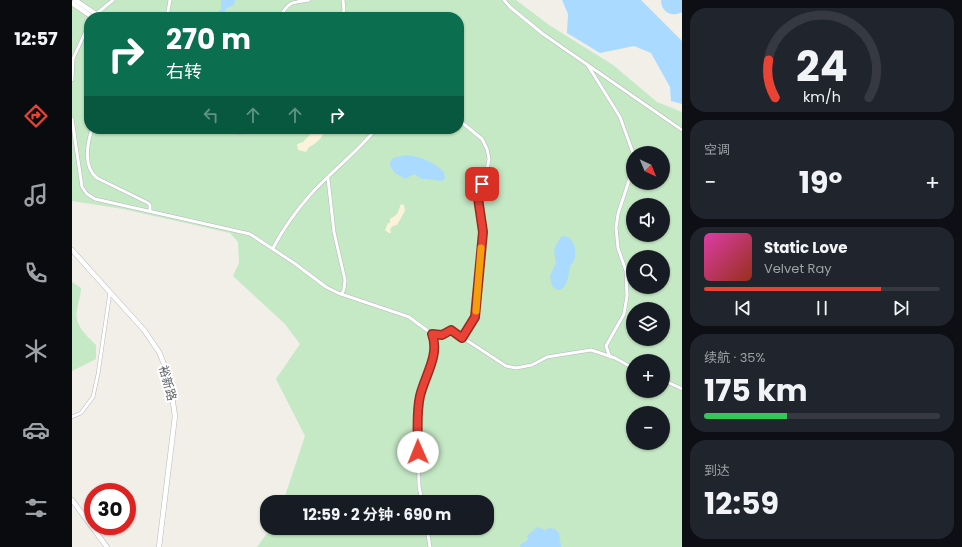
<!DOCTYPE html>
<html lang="zh">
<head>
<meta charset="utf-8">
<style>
  :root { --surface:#171b24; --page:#20242c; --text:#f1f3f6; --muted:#9ea1a6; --line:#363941; --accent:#ea4335 }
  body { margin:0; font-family:Poppins,"Noto Sans SC",sans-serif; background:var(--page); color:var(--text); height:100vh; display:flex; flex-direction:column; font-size:15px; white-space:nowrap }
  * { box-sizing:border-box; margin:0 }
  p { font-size:13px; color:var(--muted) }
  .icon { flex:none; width:22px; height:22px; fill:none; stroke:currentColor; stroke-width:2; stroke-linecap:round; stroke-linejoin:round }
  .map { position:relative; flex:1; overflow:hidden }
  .details { display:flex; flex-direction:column; gap:8px; padding:8px; background:#0d0f14; width:280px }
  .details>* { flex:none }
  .banner { position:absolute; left:12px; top:12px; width:380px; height:122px; border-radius:16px; box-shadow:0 1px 3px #0004; background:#0b6e4f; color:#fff; overflow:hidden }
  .needle { width:26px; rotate:136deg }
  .buttons { position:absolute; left:554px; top:146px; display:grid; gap:8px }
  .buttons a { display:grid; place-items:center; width:44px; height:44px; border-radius:50%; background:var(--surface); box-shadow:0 1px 3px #0004; font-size:20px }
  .speed { position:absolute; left:12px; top:483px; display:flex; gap:8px; font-size:20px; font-weight:700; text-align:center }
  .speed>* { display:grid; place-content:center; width:52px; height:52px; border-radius:50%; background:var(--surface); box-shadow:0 1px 3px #0004; line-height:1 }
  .speed .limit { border:6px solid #d22; background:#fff; color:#111 }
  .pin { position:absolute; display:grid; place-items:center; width:34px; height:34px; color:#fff; margin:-17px; border-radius:8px; box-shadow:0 2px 6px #0006 }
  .me { position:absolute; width:44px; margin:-22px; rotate:359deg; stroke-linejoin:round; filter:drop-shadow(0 0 3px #0008) }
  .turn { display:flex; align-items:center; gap:14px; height:84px; padding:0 16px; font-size:18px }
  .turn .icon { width:52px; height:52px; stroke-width:2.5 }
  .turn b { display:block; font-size:28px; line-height:34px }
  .lanes { display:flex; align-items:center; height:38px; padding:0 16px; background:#0003; justify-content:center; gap:20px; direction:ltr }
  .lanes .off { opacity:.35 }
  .big { font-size:30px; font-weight:700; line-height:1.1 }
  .details .widget { flex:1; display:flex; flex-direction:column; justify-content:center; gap:6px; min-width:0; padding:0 14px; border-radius:16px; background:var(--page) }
  .details .dial { align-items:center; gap:0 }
  .dial svg { height:104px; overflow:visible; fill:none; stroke:var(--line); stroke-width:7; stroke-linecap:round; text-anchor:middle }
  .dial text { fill:var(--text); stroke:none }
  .song { display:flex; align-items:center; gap:12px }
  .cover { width:48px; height:48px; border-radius:6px; background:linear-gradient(135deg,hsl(320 70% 55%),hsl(10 70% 35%)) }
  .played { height:4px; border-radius:2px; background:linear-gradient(90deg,var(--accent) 75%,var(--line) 75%) }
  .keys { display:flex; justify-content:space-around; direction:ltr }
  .heat { display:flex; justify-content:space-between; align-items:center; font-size:22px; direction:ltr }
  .charge { height:6px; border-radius:3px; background:linear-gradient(90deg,#34c759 35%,var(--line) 0) }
  .trip { position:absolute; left:188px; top:495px; width:234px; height:40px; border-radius:16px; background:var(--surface); box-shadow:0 1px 3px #0004; font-weight:700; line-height:40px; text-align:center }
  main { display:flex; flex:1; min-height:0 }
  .tabs { display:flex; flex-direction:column; width:72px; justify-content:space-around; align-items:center; background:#090b0e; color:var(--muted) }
  .tabs .icon { width:28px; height:28px }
  .tabs .active { color:var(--accent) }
  .tabs b { font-size:18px; color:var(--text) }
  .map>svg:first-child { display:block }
  .green { fill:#c5e8c5; fill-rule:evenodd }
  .sand { fill:#fbf3d9 }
  .water { fill:#aadaff }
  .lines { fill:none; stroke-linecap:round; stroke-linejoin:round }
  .street-casing { stroke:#b5b8bc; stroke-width:4 }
  .secondary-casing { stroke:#b6babf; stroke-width:5.5 }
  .street { stroke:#fff; stroke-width:3 }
  .secondary { stroke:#fff; stroke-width:4.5 }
  .route-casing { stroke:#982c22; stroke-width:10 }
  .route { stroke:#ea4335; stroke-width:7 }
  .slow { stroke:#f59e0b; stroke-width:7 }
  .labels { text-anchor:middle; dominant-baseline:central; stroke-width:4; stroke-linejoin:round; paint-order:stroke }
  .street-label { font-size:12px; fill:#5f6368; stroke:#fff }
</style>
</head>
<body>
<main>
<nav class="tabs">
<b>12:57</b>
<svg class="icon active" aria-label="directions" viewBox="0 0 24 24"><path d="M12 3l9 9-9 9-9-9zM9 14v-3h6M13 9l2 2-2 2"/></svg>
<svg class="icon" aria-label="music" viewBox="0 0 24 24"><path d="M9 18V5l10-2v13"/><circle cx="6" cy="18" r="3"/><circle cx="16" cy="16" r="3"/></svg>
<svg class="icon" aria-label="phone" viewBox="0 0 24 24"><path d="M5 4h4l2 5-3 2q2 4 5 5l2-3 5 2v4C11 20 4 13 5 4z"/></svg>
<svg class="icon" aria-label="climate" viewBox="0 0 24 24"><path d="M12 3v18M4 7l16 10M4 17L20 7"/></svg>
<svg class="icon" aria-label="car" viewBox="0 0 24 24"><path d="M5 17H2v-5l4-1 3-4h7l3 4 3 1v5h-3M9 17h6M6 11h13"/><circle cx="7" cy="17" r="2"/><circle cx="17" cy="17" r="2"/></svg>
<svg class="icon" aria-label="filters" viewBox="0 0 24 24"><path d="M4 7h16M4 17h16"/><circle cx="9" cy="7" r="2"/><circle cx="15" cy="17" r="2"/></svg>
</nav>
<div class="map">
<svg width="610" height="547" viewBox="0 0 610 547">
  <rect width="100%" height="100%" fill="#f1efe8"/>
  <g class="green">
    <path d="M0 0H444L477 25 541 65 585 102 610 112V547H185L199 528H415V502H211L233 436 204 379 228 344 213 324 161 276 167 263 166 242 158 233 51 209 0 201ZM17 17H387V129H17ZM561 153H591V183H561ZM561 205H591V235H561ZM561 257H591V287H561ZM561 309H591V339H561ZM561 361H591V391H561ZM561 413H591V443H561Z"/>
    <path d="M0 282 9 288C9 295 6 302 5 310 2 325 14 335 24 345V359L0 371Z"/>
  </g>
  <g class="sand">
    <path d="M243 129H255L252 131C252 136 243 145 237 147L234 152 226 150 225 144 231 142Z"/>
    <path d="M329 204 332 205 333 211 325 225 321 226 318 229 319 233H317L313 230 316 223H318V219C328 213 325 213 329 204Z"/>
  </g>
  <g class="water">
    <path d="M149 0H163L162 5 155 8 153 11 155 17H140L149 9Z"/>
    <path d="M490 0H569L610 41V104L599 101 598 87 579 53 562 46 528 53 495 33 496 14Z"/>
    <path d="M589 0H610V12C600 18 589 12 589 0Z"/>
    <path d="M335 155C350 157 361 162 372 172L373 179 369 181 356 179H350L342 174 333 179 323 173 318 166V163L321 158Z"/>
    <path d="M492 236C503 238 506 253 501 262 499 266 498 264 498 268 496 275 496 286 488 290H485L480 286 478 276 484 263 482 251 484 245 489 237Z"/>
    <path d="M465 527 473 530 477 528 483 529 487 533 489 547H448L449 544 456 540 455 536Z"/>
  </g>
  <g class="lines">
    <defs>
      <g id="street">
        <path d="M432 0 438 7 471 34 610 130"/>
        <path d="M24 14 41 0"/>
        <path d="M95 17 98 0"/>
        <path d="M208 17C217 0 221 3 237 0"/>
        <path d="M269 17 272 10 271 0"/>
        <path d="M515 64 548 117 561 153"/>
        <path d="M0 80 1 59 17 24"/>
        <path d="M0 119 10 187 15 194 23 199 178 234 222 263 254 287 266 293 337 317 360 334 363 343 362 356 348 396 345 414 347 486 350 502"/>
        <path d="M387 120 410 139 415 149 417 159 415 170 407 193V203L411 227 403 317 390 338"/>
        <path d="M20 129C15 144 11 167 25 178L76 203 78 205V211"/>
        <path d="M159 129 167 133 175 129"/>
        <path d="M256 179 262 232 273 280 272 289 270 294"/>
        <path d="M201 248C211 229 224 211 238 195 259 172 284 153 304 129"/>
        <path d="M360 334 370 335 379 330 434 366 444 368 460 365 475 357 519 350 543 358 561 368"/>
        <path d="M538 357 534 346 552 314 555 296 554 271 546 248 544 228 546 214 561 168"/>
        <path d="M591 380 610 389"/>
        <path d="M0 417 9 413 21 397 26 374 38 292"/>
        <path d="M355 528 358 547"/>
      </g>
      <g id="secondary">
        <path d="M3 0 24 14"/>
        <path d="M0 3 20 17"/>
        <path d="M0 250 72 330 87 352 97 376 103 416 87 547"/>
        <path d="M0 500 35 547"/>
      </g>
    </defs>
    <use href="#street" class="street-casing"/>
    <use href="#secondary" class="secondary-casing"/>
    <use href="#street" class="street"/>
    <use href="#secondary" class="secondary"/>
  </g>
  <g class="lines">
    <defs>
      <path id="route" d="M346 452C346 433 344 414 348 396 353 375 368 355 360 334L370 335 379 330 390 338 403 317 411 232 406 198 410 184"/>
    </defs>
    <use href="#route" class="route-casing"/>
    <use href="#route" class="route"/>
    <path class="slow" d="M404 311 409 248"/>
  </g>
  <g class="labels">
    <g class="street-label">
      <text transform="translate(96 383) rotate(75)">裕新路</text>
    </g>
  </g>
</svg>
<div class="buttons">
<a><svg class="needle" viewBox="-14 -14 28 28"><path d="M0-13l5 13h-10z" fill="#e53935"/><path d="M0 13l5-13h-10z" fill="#9ea1a6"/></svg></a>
<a><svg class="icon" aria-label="sound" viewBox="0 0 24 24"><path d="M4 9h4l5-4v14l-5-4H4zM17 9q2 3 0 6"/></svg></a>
<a><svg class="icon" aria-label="search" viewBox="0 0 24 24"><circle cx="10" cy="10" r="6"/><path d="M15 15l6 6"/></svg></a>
<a><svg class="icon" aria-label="layers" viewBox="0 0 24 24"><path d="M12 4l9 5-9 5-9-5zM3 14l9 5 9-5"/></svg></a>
<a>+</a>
<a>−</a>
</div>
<div class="speed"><div class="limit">30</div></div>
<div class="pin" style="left:410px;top:184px;background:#d93025"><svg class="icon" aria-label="arrive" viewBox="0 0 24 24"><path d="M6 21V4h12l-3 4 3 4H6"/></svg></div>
<svg class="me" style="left:346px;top:452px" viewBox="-20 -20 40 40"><circle r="19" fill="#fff"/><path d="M0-13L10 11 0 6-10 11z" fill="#ea4335"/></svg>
<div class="trip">12:59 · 2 分钟 · 690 m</div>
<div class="banner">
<div class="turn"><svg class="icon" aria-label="right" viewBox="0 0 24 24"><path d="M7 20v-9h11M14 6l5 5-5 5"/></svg><div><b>270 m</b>右转</div></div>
<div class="lanes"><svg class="icon off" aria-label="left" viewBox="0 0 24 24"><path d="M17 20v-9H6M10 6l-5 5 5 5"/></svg><svg class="icon off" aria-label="ahead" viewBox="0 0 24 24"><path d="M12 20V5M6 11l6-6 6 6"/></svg><svg class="icon off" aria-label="ahead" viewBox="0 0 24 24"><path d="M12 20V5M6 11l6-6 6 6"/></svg><svg class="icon" aria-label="right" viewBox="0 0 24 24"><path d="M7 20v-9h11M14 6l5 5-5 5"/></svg></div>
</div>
</div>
<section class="details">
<div class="widget dial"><svg viewBox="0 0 100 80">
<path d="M14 69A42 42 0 1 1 86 69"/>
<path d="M14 69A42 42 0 0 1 9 40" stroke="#ea4335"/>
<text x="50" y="56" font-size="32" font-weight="700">24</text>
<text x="50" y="72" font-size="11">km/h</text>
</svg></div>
<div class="widget"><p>空调</p>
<div class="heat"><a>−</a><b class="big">19°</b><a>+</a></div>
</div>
<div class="widget">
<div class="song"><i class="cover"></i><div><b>Static Love</b><p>Velvet Ray</p></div></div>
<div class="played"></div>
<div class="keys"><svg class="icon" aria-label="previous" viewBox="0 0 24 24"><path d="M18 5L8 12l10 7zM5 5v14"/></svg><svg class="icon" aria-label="pause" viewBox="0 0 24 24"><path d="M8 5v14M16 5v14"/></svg><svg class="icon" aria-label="next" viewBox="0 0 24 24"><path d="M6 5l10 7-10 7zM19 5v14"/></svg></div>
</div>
<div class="widget"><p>续航 · 35%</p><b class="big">175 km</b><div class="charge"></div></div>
<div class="widget"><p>到达</p><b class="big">12:59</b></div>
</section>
</main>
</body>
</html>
